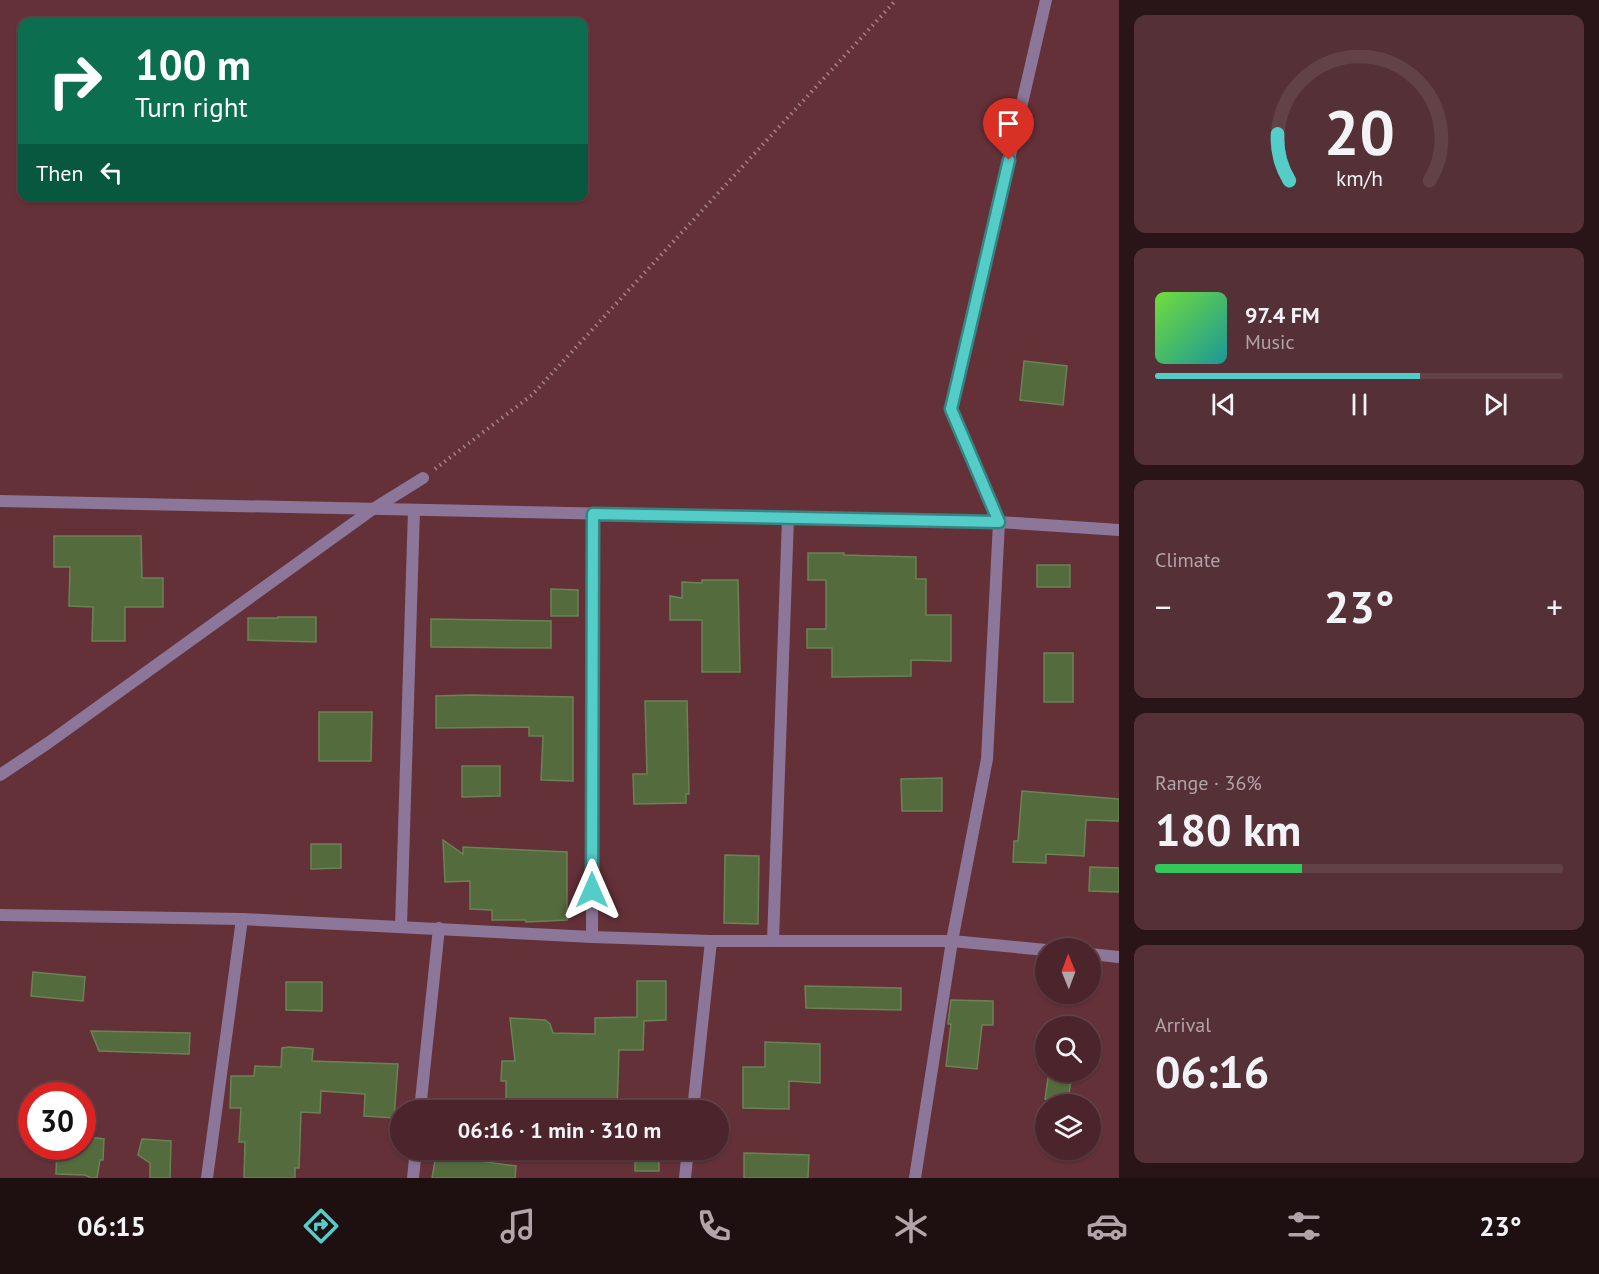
<!DOCTYPE html>
<html lang="en">
<head>
<meta charset="utf-8">
<style>
  :root { --surface:#4b252b; --page:#553137; --text:#f1f3f6; --muted:#b2a5a9; --line:#624247; --accent:#54cdc8 }
  body { margin:0; font-family:"PT Sans",sans-serif; background:var(--page); color:var(--text); height:100vh; display:flex; flex-direction:column; font-size:22px; white-space:nowrap }
  * { box-sizing:border-box; margin:0 }
  p { font-size:20px; color:var(--muted) }
  .icon { flex:none; width:33px; height:33px; fill:none; stroke:currentColor; stroke-width:2; stroke-linecap:round; stroke-linejoin:round }
  .map { position:relative; flex:1; overflow:hidden }
  .panel { display:flex; flex-direction:column; gap:15px; padding:15px; background:#291418; width:480px }
  .panel>* { flex:none }
  .banner { position:absolute; left:18px; top:18px; width:570px; height:183px; border-radius:12px; box-shadow:0 2px 4px #0004,0 0 0 2px var(--line); background:#0b6e4f; color:#fff; overflow:hidden }
  .needle { width:39px; rotate:359deg }
  .fabs { position:absolute; left:1035px; top:938px; display:grid; gap:12px }
  .fabs a { display:grid; place-items:center; width:66px; height:66px; border-radius:50%; background:var(--surface); box-shadow:0 2px 4px #0004,0 0 0 2px var(--line); font-size:30px }
  .speed { position:absolute; left:18px; top:1082px; display:flex; gap:12px; font-size:30px; font-weight:700; text-align:center }
  .speed>* { display:grid; place-content:center; width:78px; height:78px; border-radius:50%; background:var(--surface); box-shadow:0 2px 4px #0004,0 0 0 2px var(--line); line-height:1 }
  .speed .limit { border:9px solid #d22; background:#fff; color:#111 }
  .pin { position:absolute; display:grid; place-items:center; width:51px; height:51px; color:#fff; margin:-62px -26px; border-radius:50% 50% 50% 0; rotate:-45deg; box-shadow:0 0 6px #0007 }
  .pin .icon { rotate:45deg }
  .me { position:absolute; width:66px; margin:-33px; rotate:0deg; stroke-linejoin:round; filter:drop-shadow(0 0 4px #0008) }
  .turn { display:flex; align-items:center; gap:21px; height:126px; padding:0 18px; font-size:27px }
  .turn .icon { width:78px; height:78px; stroke-width:2.5 }
  .turn b { display:block; font-size:42px; line-height:51px }
  .then { display:flex; align-items:center; height:57px; padding:0 18px; background:#0003; gap:12px; font-size:22px }
  .big { font-size:45px; font-weight:600; line-height:1.1 }
  .panel .tile { flex:1; display:flex; flex-direction:column; justify-content:center; gap:9px; min-width:0; padding:0 21px; border-radius:12px; background:var(--page) }
  .panel .dial { align-items:center; gap:0 }
  .dial svg { height:156px; overflow:visible; fill:none; stroke:var(--line); stroke-width:7; stroke-linecap:round; text-anchor:middle }
  .dial text { fill:var(--text); stroke:none }
  .song { display:flex; align-items:center; gap:18px }
  .cover { width:72px; height:72px; border-radius:9px; background:linear-gradient(135deg,hsl(100 70% 55%),hsl(180 70% 35%)) }
  .played { height:6px; border-radius:3px; background:linear-gradient(90deg,var(--accent) 65%,var(--line) 65%) }
  .keys { display:flex; justify-content:space-around; direction:ltr }
  .heat { display:flex; justify-content:space-between; align-items:center; font-size:33px; direction:ltr }
  .charge { height:9px; border-radius:4px; background:linear-gradient(90deg,#34c759 36%,var(--line) 0) }
  .trip { position:absolute; left:390px; top:1100px; width:339px; height:60px; border-radius:30px; background:var(--surface); box-shadow:0 2px 4px #0004,0 0 0 2px var(--line); font-weight:600; line-height:60px; text-align:center }
  .tabs { display:flex; height:96px; justify-content:space-around; align-items:center; background:#1e0f11; color:var(--muted) }
  .tabs .icon { width:42px; height:42px }
  .tabs .active { color:var(--accent) }
  .tabs b { font-size:27px; color:var(--text) }
  main { display:flex; flex:1; min-height:0 }
  .map>svg:first-child { display:block }
  .building { fill:#546b3e; stroke:#6a8354; stroke-width:1.5 }
  .lines { fill:none; stroke-linecap:round; stroke-linejoin:round }
  .path { stroke:#a58287; stroke-width:4; stroke-dasharray:1.5 4.5; stroke-linecap:butt }
  .minor { stroke:#8c769a; stroke-width:12 }
  .route-casing { stroke:#378582; stroke-width:15 }
  .route { stroke:#54cdc8; stroke-width:10 }
</style>
</head>
<body>
<main>
<div class="map">
<svg width="1119" height="1178" viewBox="0 0 1119 1178">
  <rect width="100%" height="100%" fill="#643139"/>
  <g class="building">
    <path d="M1024 361 1067 366 1063 405 1020 400Z"/>
    <path d="M54 536H141L142 578H163V607H125V641H92L93 607 69 606 70 567H54Z"/>
    <path d="M808 553H844V555L916 557V579H926V615H951V661L911 660V676L832 677V648H807V629H826V580H808Z"/>
    <rect x="1037" y="565" width="33" height="22"/>
    <path d="M702 580H738L740 672H702V620H670V596L682 598V582L702 583Z"/>
    <path d="M551 589 578 590V616H551Z"/>
    <path d="M278 617H316V642L248 640V618H278Z"/>
    <path d="M431 619 551 621V648L431 647Z"/>
    <rect x="1044" y="653" width="29" height="49"/>
    <path d="M471 695 573 697V781L541 780 543 736H529V727L436 728V696Z"/>
    <path d="M645 701H687L689 794H686V803L634 804 633 774H647Z"/>
    <path d="M319 712H372L371 761H319Z"/>
    <path d="M462 766H500V796L462 797Z"/>
    <path d="M942 778V811H902L901 779Z"/>
    <path d="M1022 791 1119 799V821L1086 820 1084 856 1046 854V863L1013 862 1014 841H1018Z"/>
    <path d="M443 840 463 854V847L567 852V920L526 922V920H492V910L470 909V881L445 882Z"/>
    <path d="M311 844H341V868L311 869Z"/>
    <path d="M725 855 759 856 758 924 724 923Z"/>
    <path d="M1090 867 1119 868V892L1089 891Z"/>
    <path d="M33 972 85 977 83 1001 31 996Z"/>
    <path d="M637 981H666V1020L644 1021 643 1050H619L617 1110H535V1105L506 1104V1081H501L502 1061H515L510 1018 545 1020 550 1024 553 1033 595 1034V1018L637 1017Z"/>
    <path d="M286 982H322V1011L286 1010Z"/>
    <path d="M805 986 901 988V1010L806 1008Z"/>
    <path d="M951 1000 993 1001V1025H982L977 1069 946 1066 951 1024H948V1022Z"/>
    <path d="M91 1031 190 1033 189 1054 99 1051Z"/>
    <path d="M765 1042 820 1044V1083L789 1081V1109L743 1108V1067H765Z"/>
    <path d="M289 1047 313 1049 312 1061 398 1064 394 1118 364 1116 365 1094 321 1091 320 1113 301 1112 299 1168H295V1178H244L245 1142H239L241 1108H230L231 1076H254L255 1066 281 1067 282 1048Z"/>
    <path d="M1049 1071H1072L1068 1102 1045 1099Z"/>
    <path d="M82 1136 104 1139 103 1160H100L97 1178H91L85 1175 56 1174 57 1146H82Z"/>
    <path d="M142 1139 171 1141 170 1178H150V1163L138 1155Z"/>
    <path d="M635 1149 659 1150V1171H635Z"/>
    <path d="M744 1153 809 1155 808 1178H744Z"/>
    <path d="M436 1155 516 1166 515 1178H432Z"/>
  </g>
  <g class="lines">
    <path class="path" d="M435 469 532 395 896 0"/>
    <g class="minor">
      <path d="M0 501 999 522 1119 530"/>
      <path d="M0 775 48 743 373 509 423 478"/>
      <path d="M0 915 242 919 592 937 711 941H952L1046 950"/>
      <path d="M401 926 414 510"/>
      <path d="M592 937 593 514"/>
      <path d="M773 941 788 518"/>
      <path d="M1090 954 1119 957"/>
      <path d="M420 1110 439 928"/>
      <path d="M693 1110 711 941"/>
      <path d="M207 1178 242 919"/>
      <path d="M413 1178 416 1149"/>
      <path d="M685 1178 688 1149"/>
      <path d="M915 1178 952 941 987 759 999 522 951 409 1046 0"/>
    </g>
  </g>
  <g class="lines">
    <defs>
      <path id="route" d="M592 890 593 514 999 522 951 409 1009 160"/>
    </defs>
    <use href="#route" class="route-casing"/>
    <use href="#route" class="route"/>
  </g>
</svg>
<div class="fabs">
<a><svg class="needle" viewBox="-14 -14 28 28"><path d="M0-13l5 13h-10z" fill="#e53935"/><path d="M0 13l5-13h-10z" fill="#b2a5a9"/></svg></a>
<a><svg class="icon" aria-label="search" viewBox="0 0 24 24"><circle cx="10" cy="10" r="6"/><path d="M15 15l6 6"/></svg></a>
<a><svg class="icon" aria-label="layers" viewBox="0 0 24 24"><path d="M12 4l9 5-9 5-9-5zM3 14l9 5 9-5"/></svg></a>
</div>
<div class="speed"><div class="limit">30</div></div>
<div class="pin" style="left:1009px;top:160px;background:#d93025"><svg class="icon" aria-label="arrive" viewBox="0 0 24 24"><path d="M6 21V4h12l-3 4 3 4H6"/></svg></div>
<svg class="me" style="left:592px;top:890px" viewBox="-20 -20 40 40"><path d="M0-17L14 15 0 8-14 15z" fill="#54cdc8" stroke="#fff" stroke-width="4"/></svg>
<div class="trip">06:16 · 1 min · 310 m</div>
<div class="banner">
<div class="turn"><svg class="icon" aria-label="right" viewBox="0 0 24 24"><path d="M7 20v-9h11M14 6l5 5-5 5"/></svg><div><b>100 m</b>Turn right</div></div>
<div class="then">Then<svg class="icon" aria-label="left" viewBox="0 0 24 24"><path d="M17 20v-9H6M10 6l-5 5 5 5"/></svg></div>
</div>
</div>
<section class="panel">
<div class="tile dial"><svg viewBox="0 0 100 80">
<path d="M14 69A42 42 0 1 1 86 69"/>
<path d="M14 69A42 42 0 0 1 8 45" stroke="#54cdc8"/>
<text x="50" y="56" font-size="32" font-weight="700">20</text>
<text x="50" y="72" font-size="11">km/h</text>
</svg></div>
<div class="tile">
<div class="song"><i class="cover"></i><div><b>97.4 FM</b><p>Music</p></div></div>
<div class="played"></div>
<div class="keys"><svg class="icon" aria-label="previous" viewBox="0 0 24 24"><path d="M18 5L8 12l10 7zM5 5v14"/></svg><svg class="icon" aria-label="pause" viewBox="0 0 24 24"><path d="M8 5v14M16 5v14"/></svg><svg class="icon" aria-label="next" viewBox="0 0 24 24"><path d="M6 5l10 7-10 7zM19 5v14"/></svg></div>
</div>
<div class="tile"><p>Climate</p>
<div class="heat"><a>−</a><b class="big">23°</b><a>+</a></div>
</div>
<div class="tile"><p>Range · 36%</p><b class="big">180 km</b><div class="charge"></div></div>
<div class="tile"><p>Arrival</p><b class="big">06:16</b></div>
</section>
</main>
<nav class="tabs">
<b>06:15</b>
<svg class="icon active" aria-label="directions" viewBox="0 0 24 24"><path d="M12 3l9 9-9 9-9-9zM9 14v-3h6M13 9l2 2-2 2"/></svg>
<svg class="icon" aria-label="music" viewBox="0 0 24 24"><path d="M9 18V5l10-2v13"/><circle cx="6" cy="18" r="3"/><circle cx="16" cy="16" r="3"/></svg>
<svg class="icon" aria-label="phone" viewBox="0 0 24 24"><path d="M5 4h4l2 5-3 2q2 4 5 5l2-3 5 2v4C11 20 4 13 5 4z"/></svg>
<svg class="icon" aria-label="climate" viewBox="0 0 24 24"><path d="M12 3v18M4 7l16 10M4 17L20 7"/></svg>
<svg class="icon" aria-label="car" viewBox="0 0 24 24"><path d="M5 17H2v-5l4-1 3-4h7l3 4 3 1v5h-3M9 17h6M6 11h13"/><circle cx="7" cy="17" r="2"/><circle cx="17" cy="17" r="2"/></svg>
<svg class="icon" aria-label="filters" viewBox="0 0 24 24"><path d="M4 7h16M4 17h16"/><circle cx="9" cy="7" r="2"/><circle cx="15" cy="17" r="2"/></svg>
<b>23°</b>
</nav>
</body>
</html>
